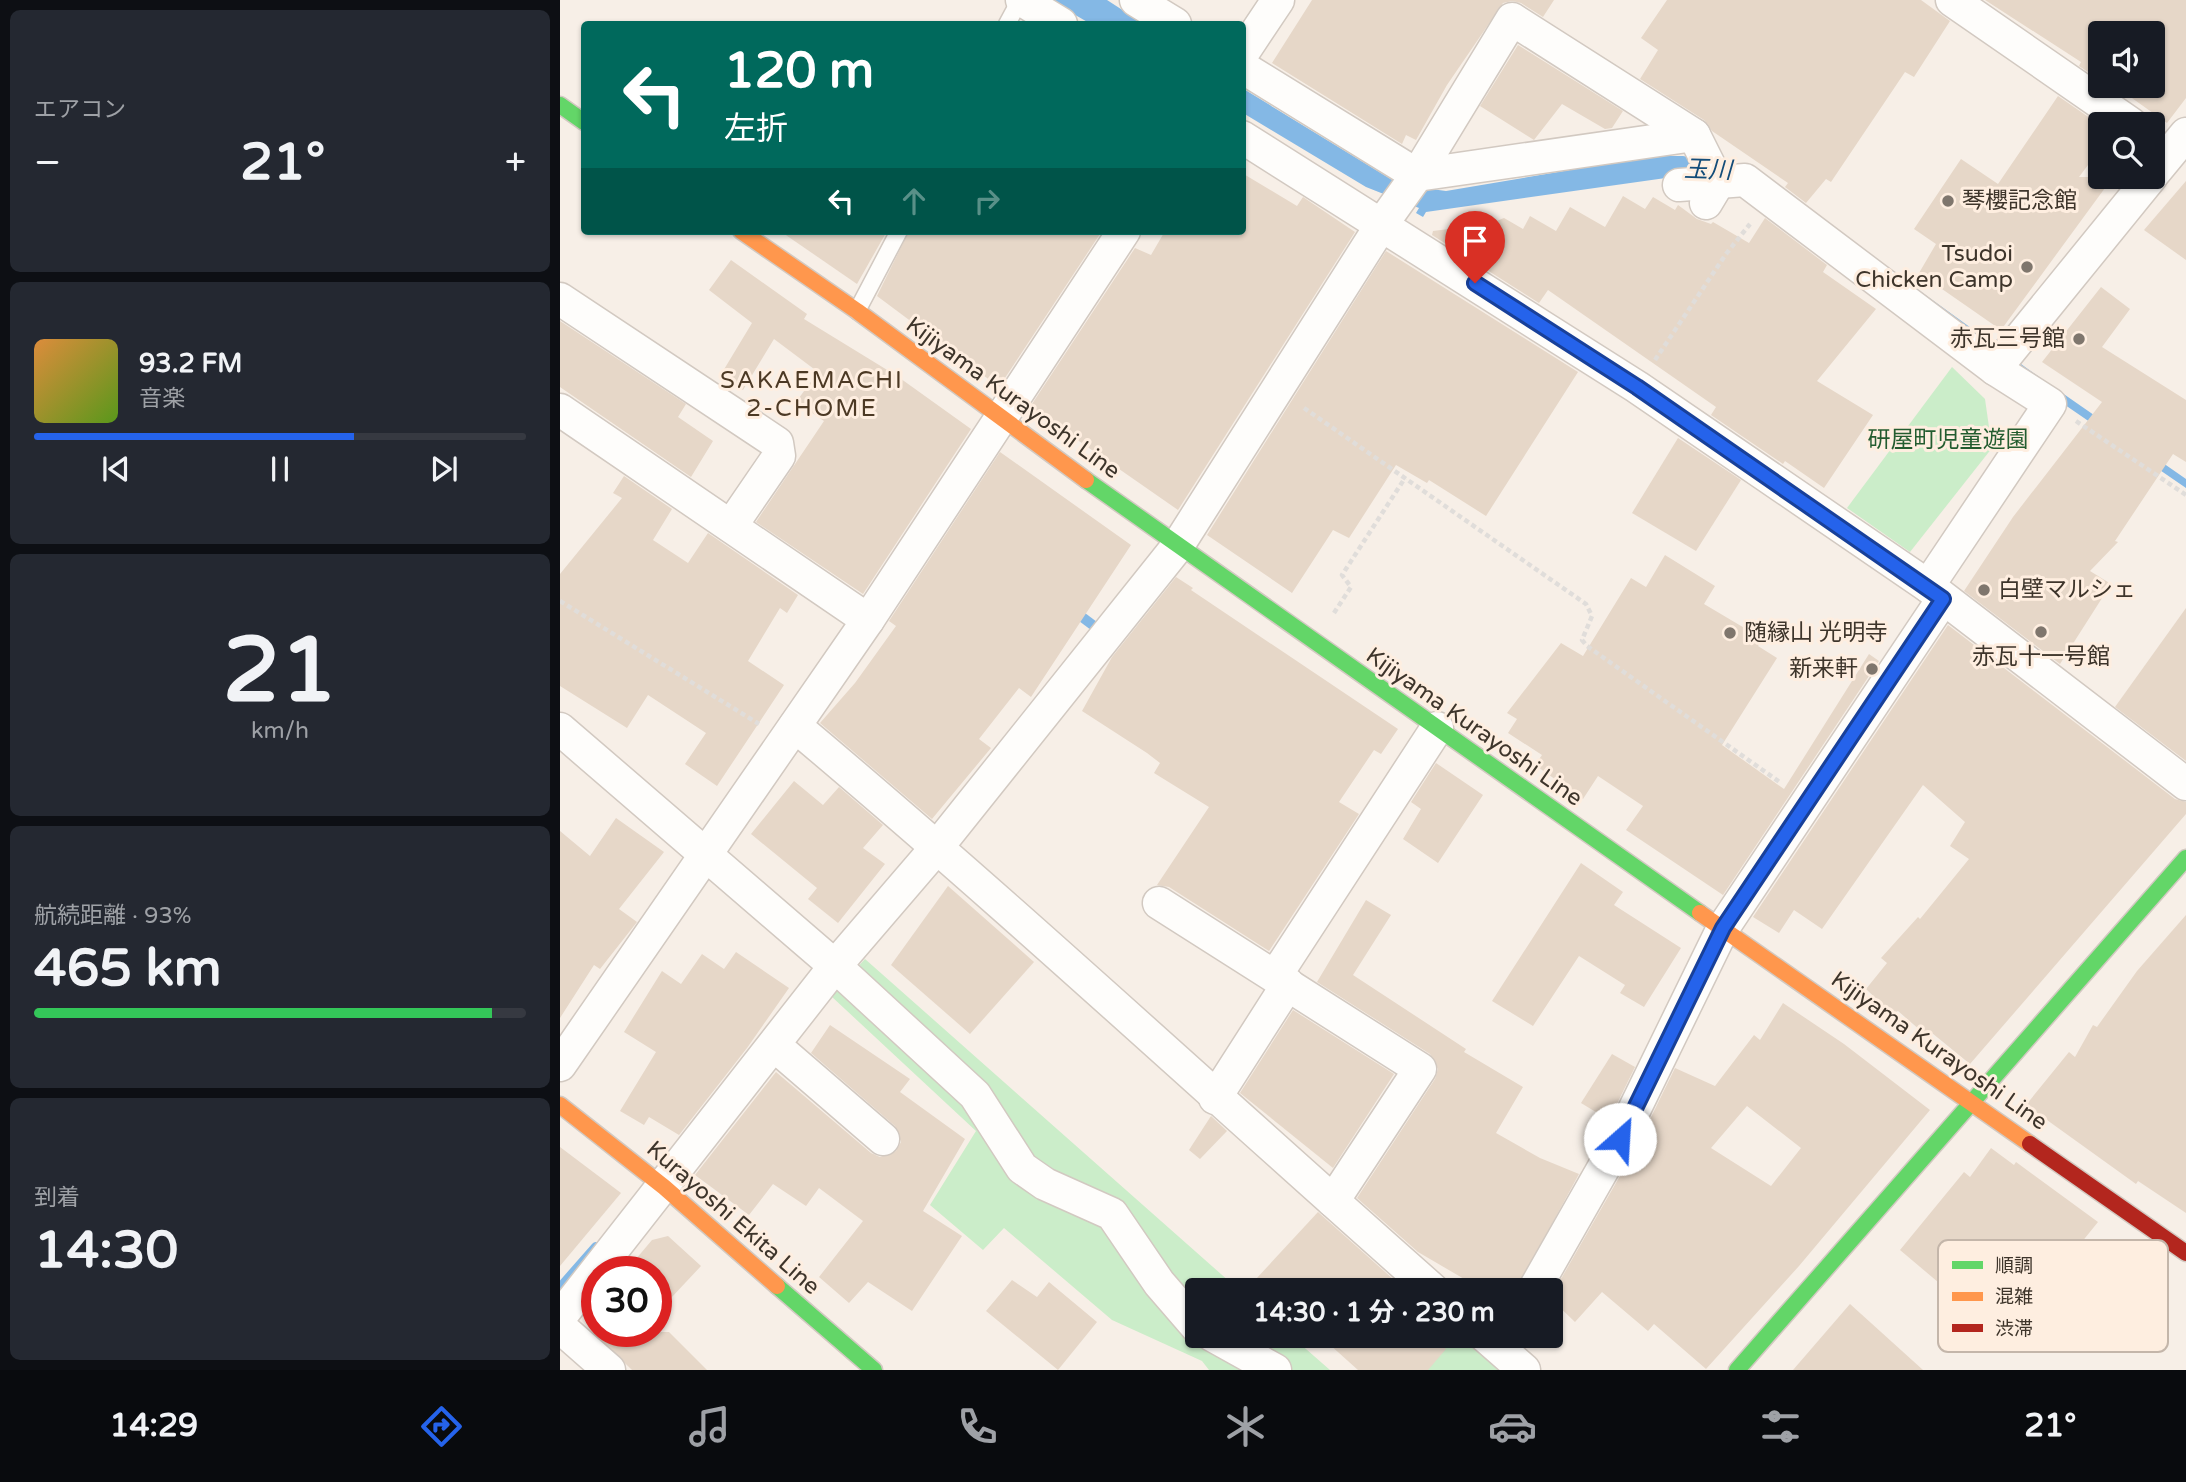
<!DOCTYPE html>
<html lang="ja">
<head>
<meta charset="utf-8">
<style>
  :root { --surface:#171b24; --page:#242831; --text:#f1f3f6; --muted:#9ea1a6; --line:#363941; --accent:#2563eb }
  body { margin:0; font-family:"Varela Round","Noto Sans JP",sans-serif; background:var(--page); color:var(--text); height:100vh; display:flex; flex-direction:column; font-size:26px; white-space:nowrap }
  * { box-sizing:border-box; margin:0 }
  p { font-size:23px; color:var(--muted) }
  .icon { flex:none; width:38px; height:38px; fill:none; stroke:currentColor; stroke-width:2; stroke-linecap:round; stroke-linejoin:round }
  .map { position:relative; flex:1; overflow:hidden }
  .drawer { display:flex; flex-direction:column; gap:10px; padding:10px; background:#0d0f14; width:560px }
  .drawer>* { flex:none }
  .hud { position:absolute; left:21px; top:21px; width:665px; height:214px; border-radius:7px; box-shadow:0 2px 5px #0004; background:#00695c; color:#fff; overflow:hidden }
  .controls { position:absolute; left:1528px; top:21px; display:grid; gap:14px }
  .controls a { display:grid; place-items:center; width:77px; height:77px; border-radius:7px; background:var(--surface); box-shadow:0 2px 5px #0004; font-size:35px }
  .speed { position:absolute; left:21px; top:1256px; display:flex; gap:14px; font-size:35px; font-weight:700; text-align:center }
  .speed>* { display:grid; place-content:center; width:91px; height:91px; border-radius:50%; background:var(--surface); box-shadow:0 2px 5px #0004; line-height:1 }
  .speed .limit { border:10px solid #d22; background:#fff; color:#111 }
  .pin { position:absolute; display:grid; place-items:center; width:60px; height:60px; color:#fff; margin:-72px -30px; border-radius:50% 50% 50% 0; rotate:-45deg; box-shadow:0 0 7px #0007 }
  .pin .icon { rotate:45deg }
  .me { position:absolute; width:77px; margin:-38px; rotate:26deg; stroke-linejoin:round; filter:drop-shadow(0 0 5px #0008) }
  .turn { display:flex; align-items:center; gap:24px; height:147px; padding:0 28px; font-size:32px }
  .turn .icon { width:91px; height:91px; stroke-width:2.5 }
  .turn b { display:block; font-size:49px; line-height:60px }
  .lanes { display:flex; align-items:center; height:66px; padding:0 28px; background:#0003; justify-content:center; gap:35px; direction:ltr }
  .lanes .off { opacity:.35 }
  .big { font-size:52px; font-weight:700; line-height:1.1 }
  .drawer .card { flex:1; display:flex; flex-direction:column; justify-content:center; gap:10px; min-width:0; padding:0 24px; border-radius:10px; background:var(--page) }
  .drawer .dial { align-items:center; gap:0 }
  .dial b { font-size:91px; line-height:1 }
  .song { display:flex; align-items:center; gap:21px }
  .cover { width:84px; height:84px; border-radius:10px; background:linear-gradient(135deg,hsl(30 70% 55%),hsl(90 70% 35%)) }
  .played { height:7px; border-radius:4px; background:linear-gradient(90deg,var(--accent) 65%,var(--line) 65%) }
  .keys { display:flex; justify-content:space-around; direction:ltr }
  .heat { display:flex; justify-content:space-between; align-items:center; font-size:38px; direction:ltr }
  .charge { height:10px; border-radius:5px; background:linear-gradient(90deg,#34c759 93%,var(--line) 0) }
  .trip { position:absolute; left:625px; top:1278px; width:378px; height:70px; border-radius:7px; background:var(--surface); box-shadow:0 2px 5px #0004; font-weight:700; line-height:70px; text-align:center }
  .tab-bar { display:flex; height:112px; justify-content:space-around; align-items:center; background:#090b0e; color:var(--muted) }
  .tab-bar .icon { width:49px; height:49px }
  .tab-bar .on { color:var(--accent) }
  .tab-bar b { font-size:32px; color:var(--text) }
  main { display:flex; flex:1; min-height:0 }
  .map>svg:first-child { display:block }
  .green { fill:#cbedc9 }
  .water { fill:#84b8e5 }
  .lines { fill:none; stroke-linecap:round; stroke-linejoin:round }
  .stream { stroke:#84b8e5; stroke-width:10 }
  .building { fill:#e6d7c8; fill-rule:evenodd }
  .lane-casing { stroke:#d2c9c1; stroke-width:19 }
  .street-casing { stroke:#d2c9c1; stroke-width:35 }
  .fast-casing { stroke:#d2c9c1; stroke-width:19 }
  .slow-casing { stroke:#d2c9c1; stroke-width:19 }
  .jam-casing { stroke:#d2c9c1; stroke-width:19 }
  .path { stroke:#e0ddda; stroke-width:4.5; stroke-dasharray:5 3.5; stroke-linecap:butt }
  .lane { stroke:#fefdfb; stroke-width:16 }
  .street { stroke:#fefdfb; stroke-width:32 }
  .fast { stroke:#63d668; stroke-width:16 }
  .slow { stroke:#ff974d; stroke-width:16 }
  .jam { stroke:#b3261e; stroke-width:16 }
  .route-casing { stroke:#184099; stroke-width:18 }
  .route { stroke:#2563eb; stroke-width:12 }
  .poi-dot { fill:#7f766d; stroke:#feeee0; stroke-width:2.5 }
  .labels { text-anchor:middle; dominant-baseline:central; stroke-width:6; stroke-linejoin:round; paint-order:stroke }
  .poi-label { font-size:23px; fill:#3e352b; stroke:#feeee0; text-anchor:start }
  .street-label { font-size:23px; fill:#3e352b; stroke:#feeee0 }
  .park-label { font-size:23px; fill:#235c2f; stroke:#feeee0 }
  .water-label { font-size:24px; font-style:italic; fill:#134c79; stroke:#feeee0 }
  .neighbourhood-label { font-size:24px; letter-spacing:2px; fill:#4c3924; stroke:#feeee0 }
  .key { fill:#feeee0; stroke:#c4b6aa; stroke-width:2 }
  .key-label { font-size:19px; fill:#3e352b }
</style>
</head>
<body>
<main>
<section class="drawer">
<div class="card"><p>エアコン</p>
<div class="heat"><a>−</a><b class="big">21°</b><a>+</a></div>
</div>
<div class="card">
<div class="song"><i class="cover"></i><div><b>93.2 FM</b><p>音楽</p></div></div>
<div class="played"></div>
<div class="keys"><svg class="icon" aria-label="previous" viewBox="0 0 24 24"><path d="M18 5L8 12l10 7zM5 5v14"/></svg><svg class="icon" aria-label="pause" viewBox="0 0 24 24"><path d="M8 5v14M16 5v14"/></svg><svg class="icon" aria-label="next" viewBox="0 0 24 24"><path d="M6 5l10 7-10 7zM19 5v14"/></svg></div>
</div>
<div class="card dial"><b>21</b><p>km/h</p></div>
<div class="card"><p>航続距離 · 93%</p><b class="big">465 km</b><div class="charge"></div></div>
<div class="card"><p>到着</p><b class="big">14:30</b></div>
</section>
<div class="map">
<svg width="1626" height="1370" viewBox="0 0 1626 1370">
  <rect width="100%" height="100%" fill="#f7efe7"/>
  <g class="green">
    <path d="M1392 367 1425 399 1432 448 1350 552 1287 508Z"/>
    <path d="M305 959 679 1290H637V1335H730L770 1370H649L642 1361 552 1320 444 1228 423 1250 370 1205 416 1131 271 996Z"/>
    <path d="M841 1335H905L943 1370H811Z"/>
  </g>
  <g class="water">
    <path d="M489 0H547L584 24H531Z"/>
    <path d="M682 88 834 181 856 187 886 191 1092 156H1123L1191 169 1472 372 1626 479V488L1492 396 1187 174H1134L866 212 863 217 856 213 859 208 806 187 683 113Z"/>
  </g>
  <g class="lines">
    <g class="stream">
      <path d="M514 611 538 629"/>
      <path d="M0 1288 36 1247"/>
    </g>
  </g>
  <g class="building">
    <path d="M752 0H994L983 17 961 3 952 1 943 3 887 85 856 140 846 135 842 144 712 63Z"/>
    <path d="M1107 0H1361L1390 21 1354 77 1345 72 1271 182 1266 179 1246 203 1225 187 1228 183 1152 131 1144 120 1080 79 1098 50 1081 38Z"/>
    <path d="M1425 0H1626V98L1607 123 1555 86H1592V33H1540V80L1519 66 1521 62Z"/>
    <path d="M958 45 1063 111 1052 128 1045 129 1002 104 974 140 920 106Z"/>
    <path d="M1498 96 1540 125V149L1519 177H1553L1441 330 1359 273 1376 244 1354 229 1401 159 1438 184Z"/>
    <path d="M682 173 737 206 743 197 795 232 618 510 470 407 575 248 591 255 605 231H682Z"/>
    <path d="M1626 181V260L1584 230Z"/>
    <path d="M1063 196 1085 209 1093 197 1115 210 1118 205 1137 219 1151 224 1153 222 1189 243 1205 218 1267 265 1263 272 1316 309 1257 381 1313 415 1264 488 1225 461 1223 464 1151 415 1156 407 988 290 979 303 872 235 873 231 929 224 944 218 963 229 970 216 996 231 1010 207 1045 227Z"/>
    <path d="M220 231H327L297 284Z"/>
    <path d="M349 231H542L439 387 317 296Z"/>
    <path d="M826 251 1018 372 926 516 869 480 867 483 836 465 789 538 773 530 732 593 647 535Z"/>
    <path d="M171 260 247 314 244 319 337 376 411 429 303 594 196 522 264 421 236 402 258 372 214 339 183 390 160 376 192 323 149 290Z"/>
    <path d="M1541 287 1570 309 1542 347 1626 400V462L1613 454 1555 541 1558 542 1530 571 1551 584 1500 664 1404 591 1453 517 1542 402 1482 362Z"/>
    <path d="M0 321 126 404 118 417 153 441 131 477 0 387Z"/>
    <path d="M1118 438 1181 480 1136 551 1072 513Z"/>
    <path d="M440 452 571 545 471 697 459 688 419 739 431 748 372 819 260 723 295 683 336 626 329 621Z"/>
    <path d="M64 476 112 509 93 540 128 563 148 533 238 595 227 613 220 608 188 661 224 685 157 786 125 764 146 733 88 695 67 728 0 686V574L62 498 53 493Z"/>
    <path d="M1105 555 1155 586 1144 604 1203 639 1198 646 1217 658 1162 745 1224 789 1309 654 1319 661 1163 895 1066 830 1083 806 1038 776 1023 799 975 765 982 755 948 733 957 719 947 713 1001 643 1023 656 1071 578 1086 587Z"/>
    <path d="M616 577 633 588 631 590 838 729 821 754 814 750 779 802 799 814 709 951 609 887 597 885 649 807 594 773 600 763 587 753 522 711 552 657Z"/>
    <path d="M1626 608V761L1555 707Z"/>
    <path d="M1388 625 1615 799 1626 802V814L1410 1064 1372 1033 1368 1037 1338 1011 1332 1014 1306 989 1327 963 1321 958 1358 917 1360 919 1409 859 1390 846 1405 822 1363 785 1262 929 1234 910 1219 933 1193 917Z"/>
    <path d="M876 763 923 795 878 863 843 839 861 809 851 802Z"/>
    <path d="M234 781 263 805 279 787 323 825 303 848 325 864 278 923 248 899 257 888 191 834Z"/>
    <path d="M56 818 104 852 59 909 77 922 40 969 34 965 0 1018V831L30 856Z"/>
    <path d="M1021 863 1063 892 1054 905 1121 948 1084 1007 1060 993 1065 985 1019 956 973 1026 932 1001Z"/>
    <path d="M388 886 474 962 410 1034 331 965Z"/>
    <path d="M806 900 831 915 793 975 906 1049 904 1052 963 1087 936 1133 980 1158 1019 1174 956 1290H923L858 1252 797 1198 875 1079 878 1069 870 1054 757 982Z"/>
    <path d="M1626 915V1213L1578 1181 1576 1184 1466 1105 1509 1052 1515 1057 1533 1025 1537 1027 1577 971Z"/>
    <path d="M176 952 229 988 187 1048 119 1135 89 1117 84 1125 60 1111 96 1052 64 1032 102 971 121 984 142 954 164 969Z"/>
    <path d="M1223 1003 1284 1044 1370 1110 1239 1266 1146 1369 1094 1324 1088 1331 1042 1292 1015 1322 990 1298 1076 1148 1115 1068 1155 1086 1194 1035 1200 1040ZM1187 1106 1241 1148 1211 1186 1151 1148Z"/>
    <path d="M733 1010 834 1074 773 1168 680 1093Z"/>
    <path d="M270 1025 350 1079 340 1092 405 1139 363 1211 402 1236 352 1311 308 1282 289 1303 259 1277 303 1221 259 1188 246 1206 213 1184 189 1215 135 1175 216 1072 311 1153 320 1157 336 1151 341 1142 335 1126 251 1053Z"/>
    <path d="M1052 1054 1075 1067 1049 1120 1021 1103Z"/>
    <path d="M651 1116 667 1131 640 1159 629 1150Z"/>
    <path d="M0 1147 61 1193 0 1266Z"/>
    <path d="M1431 1148 1454 1165 1456 1162 1538 1222 1483 1290 1457 1270 1417 1315 1340 1250 1404 1172 1410 1177Z"/>
    <path d="M758 1212 833 1279 824 1290H708L696 1279Z"/>
    <path d="M108 1236 141 1266 96 1314V1272H65L92 1240Z"/>
    <path d="M452 1280 477 1297 489 1282 537 1322 498 1370 426 1311Z"/>
    <path d="M1290 1304 1363 1370H1233Z"/>
    <path d="M33 1332H109L147 1370H72Z"/>
    <path d="M759 1335H871L886 1349 868 1370H798Z"/>
  </g>
  <g class="lines">
    <defs>
      <g id="lane">
        <path d="M447 24 460 0"/>
        <path d="M297 311 339 231"/>
      </g>
      <g id="street">
        <path d="M462 0 501 24"/>
        <path d="M576 0 615 24"/>
        <path d="M1392 0 1571 124"/>
        <path d="M682 54 718 0"/>
        <path d="M682 67 857 175 1134 135"/>
        <path d="M682 137 1077 387 1368 586 1626 784"/>
        <path d="M1592 175 1626 134"/>
        <path d="M1119 185 1185 180 1435 369 1490 404 1368 586"/>
        <path d="M0 299 217 443 219 456 171 526"/>
        <path d="M1435 369 1591 177"/>
        <path d="M0 410 308 620"/>
        <path d="M235 726C452 908 660 1102 873 1290"/>
        <path d="M0 729 275 966 415 1095 462 1168 485 1184 552 1214 599 1283 637 1327"/>
        <path d="M599 903 860 1069 773 1201"/>
        <path d="M716 975 877 728"/>
        <path d="M214 1045 323 1139"/>
        <path d="M0 1065 308 620 564 231"/>
        <path d="M655 1098 728 984"/>
        <path d="M974 1290 1060 1139 1163 928 1383 599"/>
        <path d="M0 1317 275 966 378 846 617 547 822 224 857 175 952 19 1134 135 1158 183 1146 203"/>
        <path d="M0 1327 49 1370"/>
        <path d="M652 1335 715 1370"/>
        <path d="M924 1335 964 1370"/>
      </g>
      <g id="fast">
        <path d="M0 105 24 122"/>
        <path d="M526 480 1140 913"/>
        <path d="M217 1286 314 1370"/>
        <path d="M1177 1370 1626 858"/>
      </g>
      <g id="slow">
        <path d="M181 231 297 311 526 480"/>
        <path d="M1140 913 1470 1144"/>
        <path d="M0 1105 104 1187 217 1286"/>
      </g>
      <path id="jam" d="M1470 1144 1626 1253"/>
    </defs>
    <use href="#lane" class="lane-casing"/>
    <use href="#street" class="street-casing"/>
    <use href="#fast" class="fast-casing"/>
    <use href="#slow" class="slow-casing"/>
    <use href="#jam" class="jam-casing"/>
    <g class="path">
      <path d="M1095 360 1166 254 1190 224"/>
      <path d="M744 408 1026 604 1032 616 1022 640 1027 646 1221 783"/>
      <path d="M1516 421 1626 495"/>
      <path d="M0 601 199 724"/>
      <path d="M774 613 791 587 782 575 845 478"/>
    </g>
    <use href="#lane" class="lane"/>
    <use href="#street" class="street"/>
    <use href="#fast" class="fast"/>
    <use href="#slow" class="slow"/>
    <use href="#jam" class="jam"/>
  </g>
  <g class="lines">
    <defs>
      <path id="route" d="M915 283 1077 387 1383 599 1163 928 1060 1139"/>
    </defs>
    <use href="#route" class="route-casing"/>
    <use href="#route" class="route"/>
  </g>
  <g class="poi-dot">
    <circle cx="1388" cy="201" r="7"/>
    <circle cx="1467" cy="267" r="7"/>
    <circle cx="1519" cy="339" r="7"/>
    <circle cx="1424" cy="590" r="7"/>
    <circle cx="1481" cy="632" r="7"/>
    <circle cx="1170" cy="633" r="7"/>
    <circle cx="1312" cy="669" r="7"/>
  </g>
  <g class="labels">
    <g class="poi-label">
      <text x="1402" y="201">琴櫻記念館</text>
      <text x="1453" y="254" text-anchor="end">Tsudoi<tspan x="1453" dy="26">Chicken Camp</tspan></text>
      <text x="1505" y="339" text-anchor="end">赤瓦三号館</text>
      <text x="1438" y="590">白壁マルシェ</text>
      <text x="1184" y="633">随縁山 光明寺</text>
      <text x="1481" y="657" text-anchor="middle">赤瓦十一号館</text>
      <text x="1298" y="669" text-anchor="end">新来軒</text>
    </g>
    <g class="street-label">
      <text transform="translate(453 398) rotate(36)">Kijiyama Kurayoshi Line</text>
      <text transform="translate(914 727) rotate(35)">Kijiyama Kurayoshi Line</text>
      <text transform="translate(1379 1051) rotate(35)">Kijiyama Kurayoshi Line</text>
      <text transform="translate(173 1218) rotate(41)">Kurayoshi Ekita Line</text>
    </g>
    <g class="park-label">
      <text x="1388" y="440">研屋町児童遊園</text>
    </g>
    <g class="water-label">
      <text transform="translate(1148 170) rotate(2)">玉川</text>
    </g>
    <g class="neighbourhood-label">
      <text x="252" y="380">SAKAEMACHI<tspan x="252" dy="28">2-CHOME</tspan></text>
    </g>
  </g>
  <rect x="1378" y="1240" width="230" height="112" rx="10" class="key"/>
  <rect x="1392" y="1261" width="31" height="8" fill="#63d668"/>
  <rect x="1392" y="1292" width="31" height="9" fill="#ff974d"/>
  <rect x="1392" y="1324" width="31" height="8" fill="#b3261e"/>
  <g class="key-label">
    <text x="1435" y="1272">順調</text>
    <text x="1435" y="1303">混雑</text>
    <text x="1435" y="1335">渋滞</text>
  </g>
</svg>
<div class="controls">
<a><svg class="icon" aria-label="sound" viewBox="0 0 24 24"><path d="M4 9h4l5-4v14l-5-4H4zM17 9q2 3 0 6"/></svg></a>
<a><svg class="icon" aria-label="search" viewBox="0 0 24 24"><circle cx="10" cy="10" r="6"/><path d="M15 15l6 6"/></svg></a>
</div>
<div class="speed"><div class="limit">30</div></div>
<div class="pin" style="left:915px;top:283px;background:#d93025"><svg class="icon" aria-label="arrive" viewBox="0 0 24 24"><path d="M6 21V4h12l-3 4 3 4H6"/></svg></div>
<svg class="me" style="left:1060px;top:1139px" viewBox="-20 -20 40 40"><circle r="19" fill="#fff"/><path d="M0-13L10 11 0 6-10 11z" fill="#2563eb"/></svg>
<div class="trip">14:30 · 1 分 · 230 m</div>
<div class="hud">
<div class="turn"><svg class="icon" aria-label="left" viewBox="0 0 24 24"><path d="M17 20v-9H6M10 6l-5 5 5 5"/></svg><div><b>120 m</b>左折</div></div>
<div class="lanes"><svg class="icon" aria-label="left" viewBox="0 0 24 24"><path d="M17 20v-9H6M10 6l-5 5 5 5"/></svg><svg class="icon off" aria-label="ahead" viewBox="0 0 24 24"><path d="M12 20V5M6 11l6-6 6 6"/></svg><svg class="icon off" aria-label="right" viewBox="0 0 24 24"><path d="M7 20v-9h11M14 6l5 5-5 5"/></svg></div>
</div>
</div>
</main>
<nav class="tab-bar">
<b>14:29</b>
<svg class="icon on" aria-label="directions" viewBox="0 0 24 24"><path d="M12 3l9 9-9 9-9-9zM9 14v-3h6M13 9l2 2-2 2"/></svg>
<svg class="icon" aria-label="music" viewBox="0 0 24 24"><path d="M9 18V5l10-2v13"/><circle cx="6" cy="18" r="3"/><circle cx="16" cy="16" r="3"/></svg>
<svg class="icon" aria-label="phone" viewBox="0 0 24 24"><path d="M5 4h4l2 5-3 2q2 4 5 5l2-3 5 2v4C11 20 4 13 5 4z"/></svg>
<svg class="icon" aria-label="climate" viewBox="0 0 24 24"><path d="M12 3v18M4 7l16 10M4 17L20 7"/></svg>
<svg class="icon" aria-label="car" viewBox="0 0 24 24"><path d="M5 17H2v-5l4-1 3-4h7l3 4 3 1v5h-3M9 17h6M6 11h13"/><circle cx="7" cy="17" r="2"/><circle cx="17" cy="17" r="2"/></svg>
<svg class="icon" aria-label="filters" viewBox="0 0 24 24"><path d="M4 7h16M4 17h16"/><circle cx="9" cy="7" r="2"/><circle cx="15" cy="17" r="2"/></svg>
<b>21°</b>
</nav>
</body>
</html>
